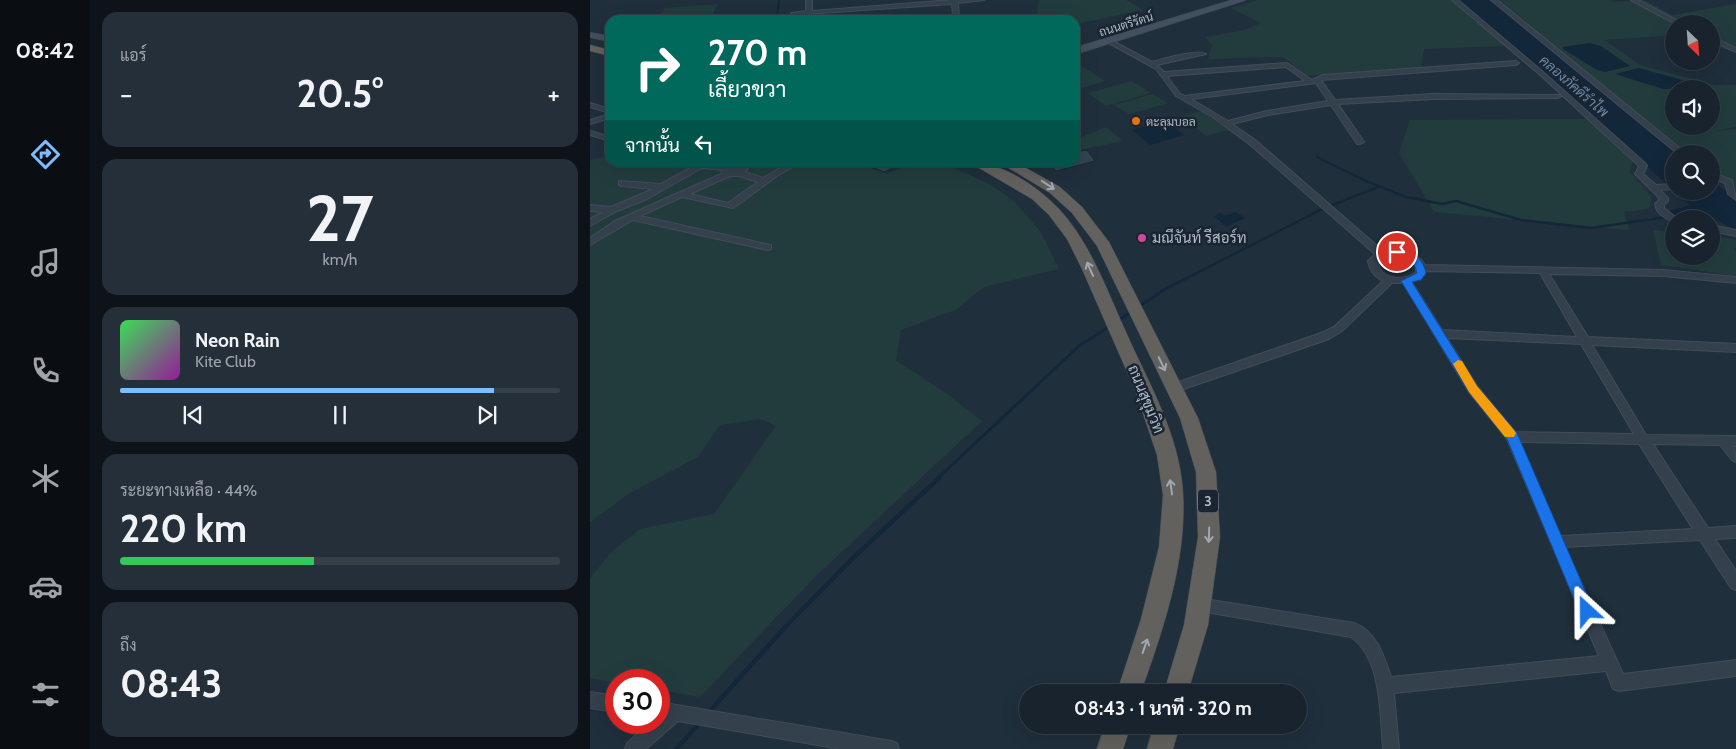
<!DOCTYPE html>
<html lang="th">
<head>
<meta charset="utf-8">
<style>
  :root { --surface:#18232d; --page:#252f39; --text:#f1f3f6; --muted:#9fa4aa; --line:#364049; --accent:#7ebcfe }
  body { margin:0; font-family:Cabin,Sarabun,sans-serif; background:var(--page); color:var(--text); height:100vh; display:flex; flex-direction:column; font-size:19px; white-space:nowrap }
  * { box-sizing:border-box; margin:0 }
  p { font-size:16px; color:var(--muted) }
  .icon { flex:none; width:28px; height:28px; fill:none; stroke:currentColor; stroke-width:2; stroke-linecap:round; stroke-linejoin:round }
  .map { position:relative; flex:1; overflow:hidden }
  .details { display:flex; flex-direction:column; gap:12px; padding:12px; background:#0d1319; width:500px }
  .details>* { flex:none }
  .hud { position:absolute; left:15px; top:15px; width:475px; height:152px; border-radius:15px; box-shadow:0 5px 20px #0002,0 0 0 1px var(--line); background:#00695c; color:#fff; overflow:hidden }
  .needle { width:32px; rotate:155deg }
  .fabs { position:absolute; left:1075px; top:15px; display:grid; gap:10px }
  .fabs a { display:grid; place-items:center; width:55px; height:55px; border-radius:50%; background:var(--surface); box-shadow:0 5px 20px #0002,0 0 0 1px var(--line); font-size:25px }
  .speed { position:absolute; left:15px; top:669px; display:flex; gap:10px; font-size:25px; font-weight:700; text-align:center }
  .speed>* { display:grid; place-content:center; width:65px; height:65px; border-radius:50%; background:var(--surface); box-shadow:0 5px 20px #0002,0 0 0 1px var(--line); line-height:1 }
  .speed .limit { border:8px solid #d22; background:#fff; color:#111 }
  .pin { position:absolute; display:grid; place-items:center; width:42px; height:42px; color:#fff; margin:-21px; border:2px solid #fff; border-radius:50%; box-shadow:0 1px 5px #0007 }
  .me { position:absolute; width:55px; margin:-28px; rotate:336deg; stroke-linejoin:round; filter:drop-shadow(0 0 4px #0008) }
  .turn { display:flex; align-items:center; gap:18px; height:105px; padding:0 20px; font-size:22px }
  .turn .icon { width:65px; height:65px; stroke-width:2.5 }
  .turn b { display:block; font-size:35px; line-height:42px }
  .then { display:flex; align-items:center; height:48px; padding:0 20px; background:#0003; gap:10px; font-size:19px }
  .big { font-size:38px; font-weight:700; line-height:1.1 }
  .details .tile { flex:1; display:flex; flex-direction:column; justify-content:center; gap:8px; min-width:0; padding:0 18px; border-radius:15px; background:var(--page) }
  .details .dial { align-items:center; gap:0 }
  .dial b { font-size:65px; line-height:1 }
  .song { display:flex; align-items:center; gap:15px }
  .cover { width:60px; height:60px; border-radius:8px; background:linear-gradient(135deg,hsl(130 70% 55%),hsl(300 70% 35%)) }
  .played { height:5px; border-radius:2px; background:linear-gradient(90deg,var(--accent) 85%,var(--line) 85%) }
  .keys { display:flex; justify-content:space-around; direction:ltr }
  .heat { display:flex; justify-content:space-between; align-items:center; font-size:28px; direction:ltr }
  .charge { height:8px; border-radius:4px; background:linear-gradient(90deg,#34c759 44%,var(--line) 0) }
  .trip { position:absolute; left:429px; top:684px; width:288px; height:50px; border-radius:25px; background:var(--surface); box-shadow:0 5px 20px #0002,0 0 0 1px var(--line); font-weight:700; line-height:50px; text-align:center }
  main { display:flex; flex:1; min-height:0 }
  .tabs { display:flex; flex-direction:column; width:90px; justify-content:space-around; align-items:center; background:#0a0e12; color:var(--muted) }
  .tabs .icon { width:35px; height:35px }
  .tabs .on { color:var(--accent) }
  .tabs b { font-size:22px; color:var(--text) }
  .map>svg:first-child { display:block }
  .green { fill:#223c3d; fill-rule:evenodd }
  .water { fill:#13273a }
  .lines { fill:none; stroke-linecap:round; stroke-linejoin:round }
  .stream-far3 { stroke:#13273a; stroke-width:2 }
  .stream-far2 { stroke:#13273a; stroke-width:2.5 }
  .stream-far1 { stroke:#13273a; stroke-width:3 }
  .stream { stroke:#13273a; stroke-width:4.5 }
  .building { fill:#324352; stroke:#1c2733 }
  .minor-casing { stroke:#414c58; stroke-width:2 }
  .secondary-casing { stroke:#414c58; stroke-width:2 }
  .trunk-casing { stroke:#3f4b57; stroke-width:1 }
  .minor { fill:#34404c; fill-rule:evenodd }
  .secondary { fill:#42505f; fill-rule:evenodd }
  .trunk { fill:#62615e; fill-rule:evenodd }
  .oneway { stroke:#a0a9b3 }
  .route { fill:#1a73e8; stroke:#114b97 }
  .slow { fill:#f59e0b }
  .food-dot { fill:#e8710a; stroke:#1a2531; stroke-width:2 }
  .hotel-dot { fill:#d1479c; stroke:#1a2531; stroke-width:2 }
  .labels { text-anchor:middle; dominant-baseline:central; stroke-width:5; stroke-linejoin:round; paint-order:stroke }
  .far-street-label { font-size:12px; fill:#afbbc8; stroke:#1a2531 }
  .far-poi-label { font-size:12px; fill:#afbbc8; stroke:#1a2531; text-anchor:start }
  .far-water-label { font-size:14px; font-style:italic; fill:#6689a9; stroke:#1a2531 }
  .shield { fill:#1a2531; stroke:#828e9b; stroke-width:1 }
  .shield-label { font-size:14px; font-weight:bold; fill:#afbbc8 }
  .poi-label { font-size:15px; fill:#afbbc8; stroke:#1a2531; text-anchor:start }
  .street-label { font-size:15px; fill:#afbbc8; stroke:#1a2531 }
</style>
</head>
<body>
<main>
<nav class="tabs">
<b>08:42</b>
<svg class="icon on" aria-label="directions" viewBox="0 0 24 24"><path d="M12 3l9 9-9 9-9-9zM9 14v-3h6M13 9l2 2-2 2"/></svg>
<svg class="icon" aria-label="music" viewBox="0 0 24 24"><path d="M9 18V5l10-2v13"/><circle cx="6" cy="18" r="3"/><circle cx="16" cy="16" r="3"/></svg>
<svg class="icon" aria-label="phone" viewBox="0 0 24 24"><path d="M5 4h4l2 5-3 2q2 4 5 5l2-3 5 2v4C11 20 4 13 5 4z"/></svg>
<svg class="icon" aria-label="climate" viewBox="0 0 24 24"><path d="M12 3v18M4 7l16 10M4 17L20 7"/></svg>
<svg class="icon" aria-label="car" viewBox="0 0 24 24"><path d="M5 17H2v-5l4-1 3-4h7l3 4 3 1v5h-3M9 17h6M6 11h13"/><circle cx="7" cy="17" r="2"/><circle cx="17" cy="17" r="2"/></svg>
<svg class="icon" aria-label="filters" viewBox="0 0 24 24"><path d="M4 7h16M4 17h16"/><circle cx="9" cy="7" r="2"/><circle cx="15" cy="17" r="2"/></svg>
</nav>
<section class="details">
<div class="tile"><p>แอร์</p>
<div class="heat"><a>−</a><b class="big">20.5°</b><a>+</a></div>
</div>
<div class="tile dial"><b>27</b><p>km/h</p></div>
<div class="tile">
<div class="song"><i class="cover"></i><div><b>Neon Rain</b><p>Kite Club</p></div></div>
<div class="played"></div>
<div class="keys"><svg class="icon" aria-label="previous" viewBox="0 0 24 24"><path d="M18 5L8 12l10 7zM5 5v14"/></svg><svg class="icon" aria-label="pause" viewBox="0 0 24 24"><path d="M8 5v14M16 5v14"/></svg><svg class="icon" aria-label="next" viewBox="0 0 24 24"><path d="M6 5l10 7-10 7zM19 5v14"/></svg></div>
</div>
<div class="tile"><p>ระยะทางเหลือ · 44%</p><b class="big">220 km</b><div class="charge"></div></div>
<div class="tile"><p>ถึง</p><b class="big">08:43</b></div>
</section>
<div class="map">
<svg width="1146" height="749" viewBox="0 0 1146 749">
  <rect width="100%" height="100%" fill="#202f3c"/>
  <g class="green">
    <path d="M449 0H536L553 10 491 23 485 22V20H446Z"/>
    <path d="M668 0H861L915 46 834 49 831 68 717 76 693 57 618 59 622 45 615 37 655 30 671 23 641 8Z"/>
    <path d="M909 0H1020L1023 2 1054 0 1082 15 1146 4V48L1121 37V24H1084V35L1014 40 1050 65 1125 85H1146V127L1125 131 1146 129V193L1121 174V154H1097ZM1084 89H1121V126H1084Z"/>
    <path d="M128 4 122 15 67 19 75 8Z"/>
    <path d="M485 63H487L515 81 485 90Z"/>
    <path d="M542 81 561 93 516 106 498 93Z"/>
    <path d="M562 94 578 103 539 114 524 105Z"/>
    <path d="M612 111 638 130 616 136 590 117Z"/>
    <path d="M997 119 1043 162 1039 171 1062 197 1059 209 1034 212 1039 230 844 212 809 153 820 120Z"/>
    <path d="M516 127 533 141 485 151V140Z"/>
    <path d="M20 156V162H264L297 174 322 163H353L401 185 423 200 451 232 469 269 394 287 365 310 311 330 306 361 349 388 392 421 225 577 110 697 69 690V680H26V683L0 678V579L20 553 50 529 124 514 186 426 171 419 130 425 108 457 40 493 0 522V160Z"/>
    <path d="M1063 230 1084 232V256H1121V235L1146 240V247L1144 248 1146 252V276L1071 265Z"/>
  </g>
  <g class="water">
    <path d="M868 0H901L1090 154H1084V191H1121V179L1146 200V230L1112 214C1100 217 1091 221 1080 214L1082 213 1079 211 1100 205 985 103 962 79Z"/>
    <path d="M1000 43 1011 46 1040 66 1015 72 1007 70 973 49V47Z"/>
    <path d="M1049 68 1096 81 1101 85 1100 88 1073 89 1025 74Z"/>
    <path d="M575 121 594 135 560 145 542 130Z"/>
    <path d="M646 212 655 218 636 227 624 216 631 213 635 216Z"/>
  </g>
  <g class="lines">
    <path class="stream-far3" d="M183 20 187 18 189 0"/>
    <g class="stream-far2">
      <path d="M727 157 776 181 816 197 852 204 866 201 931 220 1001 228 1077 217"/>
      <path d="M605 274 730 210 788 187"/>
    </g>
    <g class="stream-far1">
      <path d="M548 307 577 288 607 273"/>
      <path d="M527 321 543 311"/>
      <path d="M347 479 489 346 520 326"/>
    </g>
    <g class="stream">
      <path d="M118 713 198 624 265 556 349 478"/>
      <path d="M86 749 111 722"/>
    </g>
  </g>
  <g class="building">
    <path d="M497 150 505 161 466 171 460 162H485V152Z"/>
    <path d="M269 162H315L294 172Z"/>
  </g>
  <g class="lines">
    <defs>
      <g id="minor">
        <path d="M216 0H222V11L362 0H394L368 3 369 17 366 20H360L363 17 362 4 201 15V13L216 11Z"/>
        <path d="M862 0H868L952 71 1056 164 1057 166 1053 174 1066 185 1084 184V189L1070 190 1078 198V201L1074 205V208L1088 219H1084V222C1076 219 1066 213 1065 204L1070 199 1045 174 1049 166 948 73Z"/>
        <path d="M901 0H907L1097 154H1088Z"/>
        <path d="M1041 0H1048L1094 24H1086Z"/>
        <path d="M1121 37 1146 48V52L1121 41Z"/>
        <path d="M519 39 562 62C574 59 606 49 616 54L567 65 574 72 697 63 722 80 733 75 926 61 929 63 926 65 731 80 745 100 843 94 970 95 972 96 968 98 843 99 748 104 774 142 770 144H767L741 105 678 115 642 124 664 139 793 251C807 247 827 251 835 265L1073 270 1146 277V283L1073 276 959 274 998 337 1146 344V352L1002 345 1056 435 1146 436V446H1144L1146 462 1142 460 1130 445 1063 444 1118 528 1146 526V538L1125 539 1146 571V590L1141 588 1110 540 975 547 1033 674 1146 660V676L1029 691 1023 689 1016 671 804 693 809 749H793C790 715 792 658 761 637L604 610 602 605 604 600 609 598 764 623C787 632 794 656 801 677L1009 656 917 439 879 392 813 283H802L752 331 739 339 588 391H580L578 388 580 385 731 333 744 327 793 281C784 276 780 271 778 261L785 254 658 143 621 116 586 96 566 69 517 42 516 41ZM696 67 715 81 595 96 590 94 577 76ZM726 83 738 101 677 111 638 121 601 99ZM799 255C811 255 826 257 826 272 813 282 790 279 788 262L794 256ZM836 271 950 273 987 337 852 330 822 282C827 280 835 278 836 271ZM857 338 991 344 1044 434 925 432 887 386ZM930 442 1049 444 1103 529 970 536Z"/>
        <path d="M0 103 20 109V113L0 107Z"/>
        <path d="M20 114V118L0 124V120Z"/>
        <path d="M0 131 20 137V141L0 135Z"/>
        <path d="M72 162 111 163 139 166 151 164 158 169 155 172 173 178 200 162H211L187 176 143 208 92 197 50 216 181 245V249L178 250 43 220 0 245V238L25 221 131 174 133 170 112 168 57 199 25 212 0 226V219L13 212 0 211V205L21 207 63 189 32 186 29 185V181L71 184 102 167ZM140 176H149L168 182 138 203 100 194Z"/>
        <path d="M1121 172 1142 180 1146 200 1138 194 1135 183 1121 177Z"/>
        <path d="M1121 225 1146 230V236L1121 231Z"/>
        <path d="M0 692 26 696V712L0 708Z"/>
        <path d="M69 702 301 741 307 743 309 749H251L88 721 56 749H35L37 743 61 722H69Z"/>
      </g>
      <g id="secondary">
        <path d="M643 0H655L485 54V48Z"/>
        <path d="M0 33 17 36 18 38 14 40 0 37Z"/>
      </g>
      <g id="trunk">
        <path d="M0 45 20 50V56L0 51Z"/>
        <path d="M379 162C411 162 446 185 468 208 500 242 516 288 535 330 558 382 590 435 593 493 597 561 573 630 551 692H527L551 619 569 547 573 495 567 455 545 390 492 269 477 239 459 215 442 199Z"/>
        <path d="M409 162H425L470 187 492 207 519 242 608 418 626 472 630 537 618 625 598 692H574L594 625 608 537 606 472 590 418 507 246 482 213 460 193Z"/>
        <path d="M515 725H541L533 749H507Z"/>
        <path d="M564 725H590L583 749H557Z"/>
      </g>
    </defs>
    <use href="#minor" class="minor-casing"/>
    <use href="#secondary" class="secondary-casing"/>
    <use href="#trunk" class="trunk-casing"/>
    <use href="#minor" class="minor"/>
    <use href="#secondary" class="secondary"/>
    <use href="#trunk" class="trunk"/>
  </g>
  <defs><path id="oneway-shaft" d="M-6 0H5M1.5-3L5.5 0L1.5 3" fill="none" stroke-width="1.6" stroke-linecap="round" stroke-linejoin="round" transform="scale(1.25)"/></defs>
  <g class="oneway">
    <use href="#oneway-shaft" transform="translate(458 185) rotate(33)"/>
    <use href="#oneway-shaft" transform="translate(500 269) rotate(-114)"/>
    <use href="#oneway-shaft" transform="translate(572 364) rotate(64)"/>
    <use href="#oneway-shaft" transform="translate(581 487) rotate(-98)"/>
    <use href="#oneway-shaft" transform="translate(619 535) rotate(92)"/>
    <use href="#oneway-shaft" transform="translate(555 646) rotate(-71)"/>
  </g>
  <path class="route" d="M804 250C820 247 833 258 836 273L831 280 822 282 887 386 927 433 1004 611 1002 616 997 618 991 616 917 439 879 392 811 281 827 273C824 259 816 258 804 254Z"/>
  <path class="slow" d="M868 360 872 361 887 386 924 430 926 433 924 437H915L879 392 863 364Z"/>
  <circle class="food-dot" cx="546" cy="121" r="5"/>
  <circle class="hotel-dot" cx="552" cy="238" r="5"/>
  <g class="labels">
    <g class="far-street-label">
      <text transform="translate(536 24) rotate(-17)">ถนนตรีรัตน์</text>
    </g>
    <g class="far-poi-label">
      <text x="556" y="121">ตะลุมบอล</text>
    </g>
    <g class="far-water-label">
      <text transform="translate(984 86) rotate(41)">คลองภัคดีรำไพ</text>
    </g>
    <rect class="shield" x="608" y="489.5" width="20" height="23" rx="4"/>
    <g class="shield-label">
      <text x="618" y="501">3</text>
    </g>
    <g class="poi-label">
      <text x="562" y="238">มณีจันท์ รีสอร์ท</text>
    </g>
    <g class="street-label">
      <text transform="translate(556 399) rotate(68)">ถนนสุขุมวิท</text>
    </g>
  </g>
</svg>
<div class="fabs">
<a><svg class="needle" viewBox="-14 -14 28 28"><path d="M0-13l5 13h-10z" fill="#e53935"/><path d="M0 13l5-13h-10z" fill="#9fa4aa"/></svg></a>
<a><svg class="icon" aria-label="sound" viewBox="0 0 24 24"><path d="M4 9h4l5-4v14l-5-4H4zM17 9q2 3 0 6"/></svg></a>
<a><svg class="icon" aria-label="search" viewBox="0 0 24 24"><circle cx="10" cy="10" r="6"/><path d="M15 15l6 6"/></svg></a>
<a><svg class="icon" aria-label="layers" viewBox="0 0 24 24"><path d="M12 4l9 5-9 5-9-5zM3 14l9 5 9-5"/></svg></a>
</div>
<div class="speed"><div class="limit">30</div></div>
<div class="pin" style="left:807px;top:252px;background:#d93025"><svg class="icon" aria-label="arrive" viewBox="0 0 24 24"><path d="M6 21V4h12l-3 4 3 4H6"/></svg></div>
<svg class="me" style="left:997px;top:611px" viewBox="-20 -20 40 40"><path d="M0-17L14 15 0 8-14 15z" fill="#1a73e8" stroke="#fff" stroke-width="4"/></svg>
<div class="trip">08:43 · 1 นาที · 320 m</div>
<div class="hud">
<div class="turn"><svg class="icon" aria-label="right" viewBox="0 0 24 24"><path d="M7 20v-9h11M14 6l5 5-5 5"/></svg><div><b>270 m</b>เลี้ยวขวา</div></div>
<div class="then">จากนั้น<svg class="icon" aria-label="left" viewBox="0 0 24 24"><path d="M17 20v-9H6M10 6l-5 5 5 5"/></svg></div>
</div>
</div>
</main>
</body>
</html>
